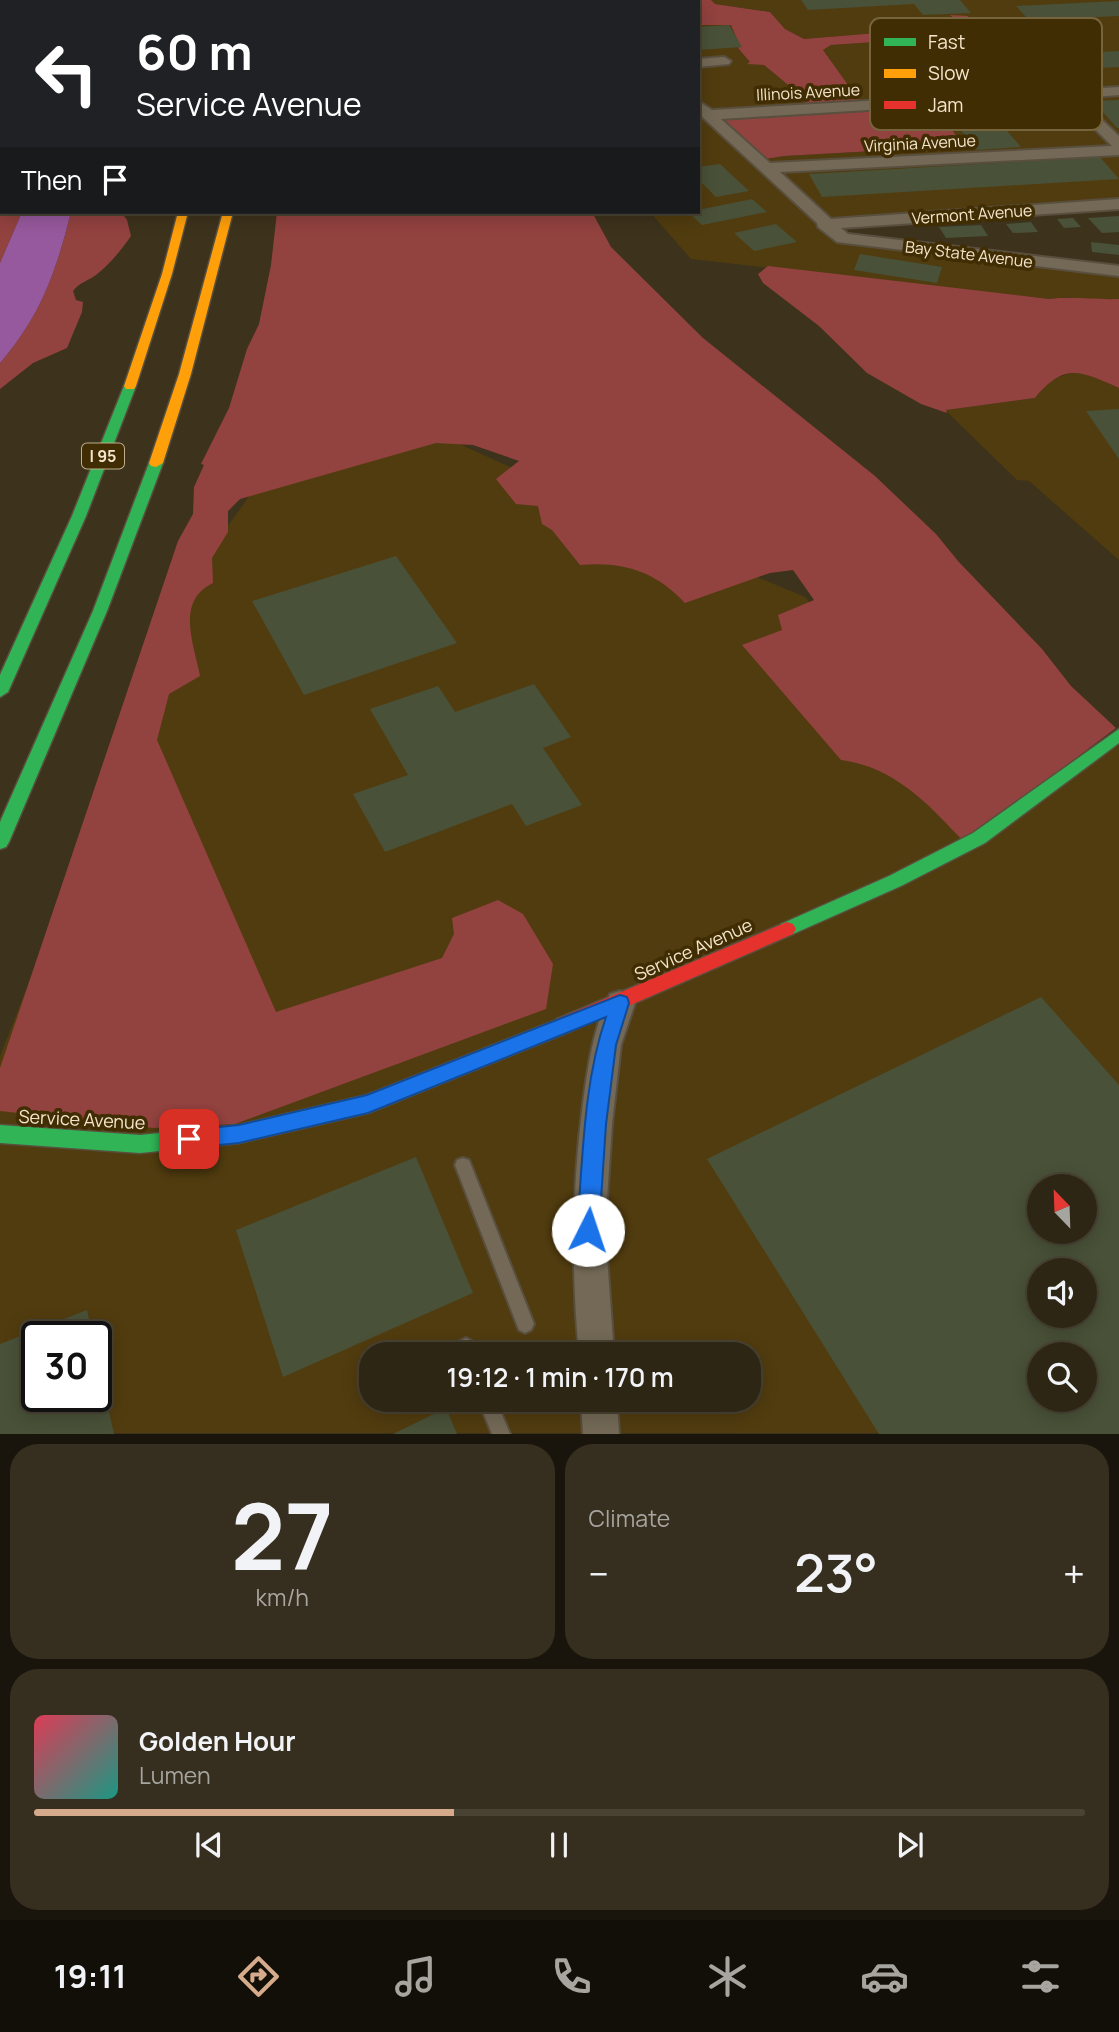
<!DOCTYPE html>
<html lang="en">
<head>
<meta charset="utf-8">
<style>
  :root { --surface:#2e2615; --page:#362e1e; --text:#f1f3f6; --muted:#a7a5a0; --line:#494334; --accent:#d6ab8b }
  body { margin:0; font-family:Manrope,sans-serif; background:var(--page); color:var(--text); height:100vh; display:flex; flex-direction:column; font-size:26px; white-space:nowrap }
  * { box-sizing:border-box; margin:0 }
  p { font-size:23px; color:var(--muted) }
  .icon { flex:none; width:38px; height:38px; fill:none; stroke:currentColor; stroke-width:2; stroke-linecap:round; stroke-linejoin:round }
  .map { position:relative; height:1434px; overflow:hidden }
  .panel { display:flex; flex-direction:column; gap:10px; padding:10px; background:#19150c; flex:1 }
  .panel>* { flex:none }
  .top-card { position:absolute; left:0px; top:0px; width:700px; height:214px; box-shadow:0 4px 18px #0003,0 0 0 2px var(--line); background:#202124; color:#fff; overflow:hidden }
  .needle { width:46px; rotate:337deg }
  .controls { position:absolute; left:1027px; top:1174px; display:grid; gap:14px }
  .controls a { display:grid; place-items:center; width:70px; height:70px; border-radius:50%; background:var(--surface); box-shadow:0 4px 18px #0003,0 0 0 2px var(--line); font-size:35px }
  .speed { position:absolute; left:21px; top:1321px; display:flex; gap:14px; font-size:35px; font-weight:700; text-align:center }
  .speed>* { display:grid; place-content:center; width:91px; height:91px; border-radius:50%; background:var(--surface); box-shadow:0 4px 18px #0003,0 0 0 2px var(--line); line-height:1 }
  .speed .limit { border:4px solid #111; border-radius:10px; background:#fff; color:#111 }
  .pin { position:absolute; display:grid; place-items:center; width:60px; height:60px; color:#fff; margin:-30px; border-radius:14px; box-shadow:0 4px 10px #0006 }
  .me { position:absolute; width:77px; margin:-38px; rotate:4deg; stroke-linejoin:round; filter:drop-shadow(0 0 5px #0008) }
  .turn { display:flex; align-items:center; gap:24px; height:147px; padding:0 21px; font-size:32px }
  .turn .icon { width:91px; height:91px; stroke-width:2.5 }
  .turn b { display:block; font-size:49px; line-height:60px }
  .then { display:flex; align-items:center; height:66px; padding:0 21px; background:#0003; gap:14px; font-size:26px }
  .big { font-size:52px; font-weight:600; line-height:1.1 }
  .panel .tile { flex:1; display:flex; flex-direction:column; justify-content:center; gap:10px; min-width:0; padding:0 24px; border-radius:28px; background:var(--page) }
  .panel .dial { align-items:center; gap:0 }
  .dial b { font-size:91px; line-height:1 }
  .song { display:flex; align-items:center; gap:21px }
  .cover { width:84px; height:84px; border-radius:10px; background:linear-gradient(135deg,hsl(350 70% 55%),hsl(170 70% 35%)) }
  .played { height:7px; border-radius:4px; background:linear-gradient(90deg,var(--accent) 40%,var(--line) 40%) }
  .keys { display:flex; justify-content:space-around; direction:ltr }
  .heat { display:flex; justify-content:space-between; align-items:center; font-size:38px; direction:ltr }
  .panel .tiles { flex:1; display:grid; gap:10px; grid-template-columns:1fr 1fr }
  .tile:last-child { grid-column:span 2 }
  .trip { position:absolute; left:359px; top:1342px; width:402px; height:70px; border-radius:28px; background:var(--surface); box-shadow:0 4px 18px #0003,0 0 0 2px var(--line); font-weight:600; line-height:70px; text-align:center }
  .menu { display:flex; height:112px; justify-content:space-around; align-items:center; background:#120f08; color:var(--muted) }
  .menu .icon { width:49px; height:49px }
  .menu .selected { color:var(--accent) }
  .menu b { font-size:32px; color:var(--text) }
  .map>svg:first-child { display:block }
  .built { fill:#513c0f; fill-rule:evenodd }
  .green { fill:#92423f }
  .water { fill:#97599d }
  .building { fill:#495138; fill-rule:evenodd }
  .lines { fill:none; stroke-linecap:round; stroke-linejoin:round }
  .lane-casing { stroke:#594f3e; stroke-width:4 }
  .street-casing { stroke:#594f3e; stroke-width:4 }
  .fast-casing { stroke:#594f3e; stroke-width:3 }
  .slow-casing { stroke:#594f3e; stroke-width:3 }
  .jam-casing { stroke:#594f3e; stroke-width:3 }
  .lane { fill:#736956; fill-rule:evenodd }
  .street { fill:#736956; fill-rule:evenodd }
  .fast { fill:#30b455; fill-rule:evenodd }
  .slow { fill:#ff9f0a; fill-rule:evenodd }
  .jam { fill:#e5322d; fill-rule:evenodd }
  .route { fill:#1a73e8; stroke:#114b97; stroke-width:2 }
  .labels { text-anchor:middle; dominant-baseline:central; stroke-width:7; stroke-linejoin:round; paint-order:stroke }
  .far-street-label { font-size:16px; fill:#f4e5cb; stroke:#402d03 }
  .shield { fill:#402d03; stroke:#beae8f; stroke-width:2 }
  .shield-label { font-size:16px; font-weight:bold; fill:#f4e5cb }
  .street-label { font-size:18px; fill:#f4e5cb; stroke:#402d03 }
  .key { fill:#402d03; stroke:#76643f; stroke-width:2 }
  .key-label { font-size:19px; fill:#f4e5cb }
</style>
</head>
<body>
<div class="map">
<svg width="1119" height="1434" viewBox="0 0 1119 1434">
  <rect width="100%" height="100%" fill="#3d321c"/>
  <g class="built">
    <path d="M711 0H1119V203L834 223 842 237 1119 271V299L1089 300 1068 297 1049 299 691 259 650 212H698V25L731 24 734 28 738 48 751 62 764 65 799 94 810 109 759 160 784 156 964 146 946 122 883 124 861 103 823 50 831 45 905 40 967 44 996 41 951 16 963 26 804 39 785 29 770 12 715 4Z"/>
    <path d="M1073 372 1093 376 1119 388V560L1029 481 1017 480 945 410 1035 398 1050 380Z"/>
    <path d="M444 437 685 547 805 597 952 773 1119 743V1433H0V1056L186 584 253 491ZM1040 1186H1085V1232H1040ZM1040 1270H1085V1316H1040ZM37 1337H96V1396H37ZM371 1354H749V1400H371ZM1040 1354H1085V1400H1040Z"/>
  </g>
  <g class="green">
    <path d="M0 0H32L2 2V212H22L0 263Z"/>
    <path d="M650 0H711L715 4 770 12 785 29 804 39 962 26 950 15 968 16 973 24 998 38 996 41 967 44 905 40 831 45 823 50 861 103 883 123 946 122 964 146 784 156 759 160 711 116 809 108 799 94 764 65 747 64 750 62 738 48 740 46 731 25H698V2H611Z"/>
    <path d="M71 212H121L127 220 131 236C121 250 111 263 96 275 88 281 80 282 73 291L76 300 83 302 82 312 67 348 33 363 0 389V363C41 315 56 272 71 212Z"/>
    <path d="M277 212H592L611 247 703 338 875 476 936 534 958 561 1042 649 1071 686 1116 728 964 842C929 805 895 767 841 760L742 645 782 630 778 615 814 600 793 570 770 573 685 603C655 571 623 561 580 565L552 530 542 524 538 506 516 504 496 479 519 461 473 445 436 443 240 499 228 511V532L212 558 213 583C175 601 194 644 200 676L169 694 157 740 276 1012 442 958 454 934 452 918 498 900 523 914 553 964 546 1009 235 1124 154 1128 0 1111V1068L178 541 193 514 194 487 204 465 201 464 229 408 247 349 259 324 271 265Z"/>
    <path d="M768 266 1049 299C1072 296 1095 300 1119 299V388C1080 371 1065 362 1035 398L946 410 947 413 921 404 867 373 819 326 763 283 758 274Z"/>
  </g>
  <path class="water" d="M22 212H71C56 272 41 315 0 363V263Z"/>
  <g class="building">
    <path d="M801 0H960L971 13 923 15 914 4 808 10Z"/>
    <path d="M1119 1V16L1029 20 1016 6Z"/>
    <path d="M729 25 742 47 698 50V27Z"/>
    <path d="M1119 51V67L1075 69 1060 54Z"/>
    <path d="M1119 100V128H1117L1093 101Z"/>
    <path d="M986 107 1021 147 977 150 944 110Z"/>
    <path d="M1100 157 1119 179 822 197 809 174Z"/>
    <path d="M720 164 749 191 716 197 698 179V167Z"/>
    <path d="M752 199 767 212 702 225 688 212Z"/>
    <path d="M1119 216V232L1102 233 1088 218Z"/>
    <path d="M1073 218 1081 227 1064 228 1057 219Z"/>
    <path d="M1031 222 1038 232 1013 233 1006 224Z"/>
    <path d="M776 224 797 242 754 251 734 233Z"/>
    <path d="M981 225 988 236 946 238 939 227Z"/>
    <path d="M1091 242 1119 245V255L1092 252Z"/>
    <path d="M860 254 942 267 937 283 854 270Z"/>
    <path d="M1119 409V459L1086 411Z"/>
    <path d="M396 556 457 643 304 695 252 601Z"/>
    <path d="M534 684 571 737 543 748 582 805 526 826 512 804 385 852 353 794 408 775 370 709 438 686 455 712Z"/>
    <path d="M1041 997 1119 1085V1434H879L707 1159ZM1040 1186H1085V1232H1040ZM1040 1270H1085V1316H1040ZM1040 1354H1085V1400H1040Z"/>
    <path d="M416 1157 473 1293 283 1377 236 1230Z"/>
    <path d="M87 1310 93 1337H37V1396H96L97 1358 114 1434H0V1344Z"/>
    <path d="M446 1408 457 1434H393Z"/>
  </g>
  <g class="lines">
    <defs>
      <g id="lane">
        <path d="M463 1158 469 1160 471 1165 534 1324 531 1330 525 1333 519 1330 455 1165 457 1160Z"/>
        <path d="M466 1338 472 1341 478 1354H460L457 1347 460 1341Z"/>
        <path d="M478 1400H496L510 1434H492Z"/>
      </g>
      <g id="street">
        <path d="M580 0H593L594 2H581Z"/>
        <path d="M724 57 731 61 729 64 698 67V59Z"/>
        <path d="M1033 57 1038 58 1071 90 1119 87V95L1079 98 1119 136V155L780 172 831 219 1119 199V209L841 228 848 234 1119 266V276L837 242 818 227 817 223 698 113V101L712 110 1056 90 1026 61ZM1064 98 1112 146 770 163 721 119Z"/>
        <path d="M620 991 630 994 635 1003 621 1045 612 1124 605 1229 614 1354H579C571 1269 572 1188 583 1103 588 1065 593 1029 610 994Z"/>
        <path d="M581 1400H617L619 1434H583Z"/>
      </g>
      <g id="fast">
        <rect x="271" y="0" width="8" height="2"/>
        <path d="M130 382 136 386 86 516 8 692 0 697V675L72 516 124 386Z"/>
        <path d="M156 459 163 463 107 611 9 842 6 847 0 849V822L93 611 149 463Z"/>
        <path d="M1119 729V743L985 843 901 886 793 934 787 936 781 934 778 929 781 924 889 876 973 833Z"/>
        <path d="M564 1017 571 1019 574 1025 571 1031 368 1113 239 1143 140 1153 0 1143V1125L140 1135 239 1125 367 1095Z"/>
      </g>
      <g id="slow">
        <path d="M213 0H221L212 2Z"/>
        <path d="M178 212H188L172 274 136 386 134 389H126L124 386 162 274Z"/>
        <path d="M223 212H233L191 374 163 463 156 467 151 466 149 463 179 374Z"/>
      </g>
      <path id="jam" d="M787 922 793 924 796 929 793 934 571 1031 564 1033 557 1031 554 1025 557 1019Z"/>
    </defs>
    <use href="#lane" class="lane-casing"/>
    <use href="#street" class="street-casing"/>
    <use href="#fast" class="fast-casing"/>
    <use href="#slow" class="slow-casing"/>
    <use href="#jam" class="jam-casing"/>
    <use href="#lane" class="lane"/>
    <use href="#street" class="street"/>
    <use href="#fast" class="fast"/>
    <use href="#slow" class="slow"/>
    <use href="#jam" class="jam"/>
  </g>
  <path class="route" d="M620 995 627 997 629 1003 616 1045 606 1124 599 1230 595 1237 588 1240 580 1237 577 1230C583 1159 583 1084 606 1017L368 1113 239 1143 189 1148 182 1146 179 1139 182 1132 189 1130 239 1125 367 1095Z"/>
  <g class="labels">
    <g class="far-street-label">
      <text transform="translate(808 92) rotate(-3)">Illinois Avenue</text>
      <text transform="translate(920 143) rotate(-3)">Virginia Avenue</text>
      <text transform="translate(972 214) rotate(-4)">Vermont Avenue</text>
      <text transform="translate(969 254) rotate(7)">Bay State Avenue</text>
    </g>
    <rect class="shield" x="82" y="443.5" width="42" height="25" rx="5"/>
    <g class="shield-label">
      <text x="103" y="456">I 95</text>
    </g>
    <g class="street-label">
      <text transform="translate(693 949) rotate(-24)">Service Avenue</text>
      <text transform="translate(82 1119) rotate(3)">Service Avenue</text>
    </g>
  </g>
  <rect x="870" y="18" width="232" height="112" rx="10" class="key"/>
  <rect x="884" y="38" width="32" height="8" fill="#30b455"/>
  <rect x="884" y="69" width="32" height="9" fill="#ff9f0a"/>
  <rect x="884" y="101" width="32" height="8" fill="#e5322d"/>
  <g class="key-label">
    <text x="928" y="49">Fast</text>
    <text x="928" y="80">Slow</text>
    <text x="928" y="112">Jam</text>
  </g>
</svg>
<div class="controls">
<a><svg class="needle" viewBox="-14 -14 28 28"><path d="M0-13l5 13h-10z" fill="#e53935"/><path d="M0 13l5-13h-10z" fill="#a7a5a0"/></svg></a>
<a><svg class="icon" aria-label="sound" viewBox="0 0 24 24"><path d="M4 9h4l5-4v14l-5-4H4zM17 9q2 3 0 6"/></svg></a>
<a><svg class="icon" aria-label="search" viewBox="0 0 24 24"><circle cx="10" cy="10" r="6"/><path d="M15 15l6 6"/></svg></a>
</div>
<div class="speed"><div class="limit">30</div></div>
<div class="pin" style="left:189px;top:1139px;background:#d93025"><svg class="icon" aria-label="arrive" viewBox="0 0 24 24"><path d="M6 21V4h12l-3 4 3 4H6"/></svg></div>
<svg class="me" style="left:588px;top:1230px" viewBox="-20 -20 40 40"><circle r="19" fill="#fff"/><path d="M0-13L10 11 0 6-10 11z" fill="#1a73e8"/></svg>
<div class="trip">19:12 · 1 min · 170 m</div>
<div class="top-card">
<div class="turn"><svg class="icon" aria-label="left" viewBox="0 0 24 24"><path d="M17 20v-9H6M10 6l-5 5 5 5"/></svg><div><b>60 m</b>Service Avenue</div></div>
<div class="then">Then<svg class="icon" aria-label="arrive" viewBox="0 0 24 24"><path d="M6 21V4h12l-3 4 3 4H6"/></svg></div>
</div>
</div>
<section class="panel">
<div class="tiles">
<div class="tile dial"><b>27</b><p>km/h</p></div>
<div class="tile"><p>Climate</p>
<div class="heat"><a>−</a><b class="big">23°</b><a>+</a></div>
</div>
<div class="tile">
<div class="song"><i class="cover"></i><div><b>Golden Hour</b><p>Lumen</p></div></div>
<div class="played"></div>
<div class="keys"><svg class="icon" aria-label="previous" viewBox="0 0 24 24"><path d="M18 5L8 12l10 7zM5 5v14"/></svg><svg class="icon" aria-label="pause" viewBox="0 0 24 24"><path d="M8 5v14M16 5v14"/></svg><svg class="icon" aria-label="next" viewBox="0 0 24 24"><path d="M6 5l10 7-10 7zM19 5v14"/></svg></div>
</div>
</div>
</section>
<nav class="menu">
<b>19:11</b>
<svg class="icon selected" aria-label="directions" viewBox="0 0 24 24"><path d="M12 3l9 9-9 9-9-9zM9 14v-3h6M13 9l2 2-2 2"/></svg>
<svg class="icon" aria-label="music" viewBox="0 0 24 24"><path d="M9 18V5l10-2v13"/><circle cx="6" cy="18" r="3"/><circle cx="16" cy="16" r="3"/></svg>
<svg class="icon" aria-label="phone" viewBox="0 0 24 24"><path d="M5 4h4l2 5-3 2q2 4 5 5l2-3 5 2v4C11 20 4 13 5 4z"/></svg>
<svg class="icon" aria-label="climate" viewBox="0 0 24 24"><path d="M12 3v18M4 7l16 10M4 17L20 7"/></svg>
<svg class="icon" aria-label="car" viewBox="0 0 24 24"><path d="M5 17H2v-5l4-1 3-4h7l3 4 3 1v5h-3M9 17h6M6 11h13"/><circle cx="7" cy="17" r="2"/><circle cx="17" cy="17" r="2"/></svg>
<svg class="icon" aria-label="filters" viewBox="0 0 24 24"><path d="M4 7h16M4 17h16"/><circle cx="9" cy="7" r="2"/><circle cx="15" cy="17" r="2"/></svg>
</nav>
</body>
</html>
